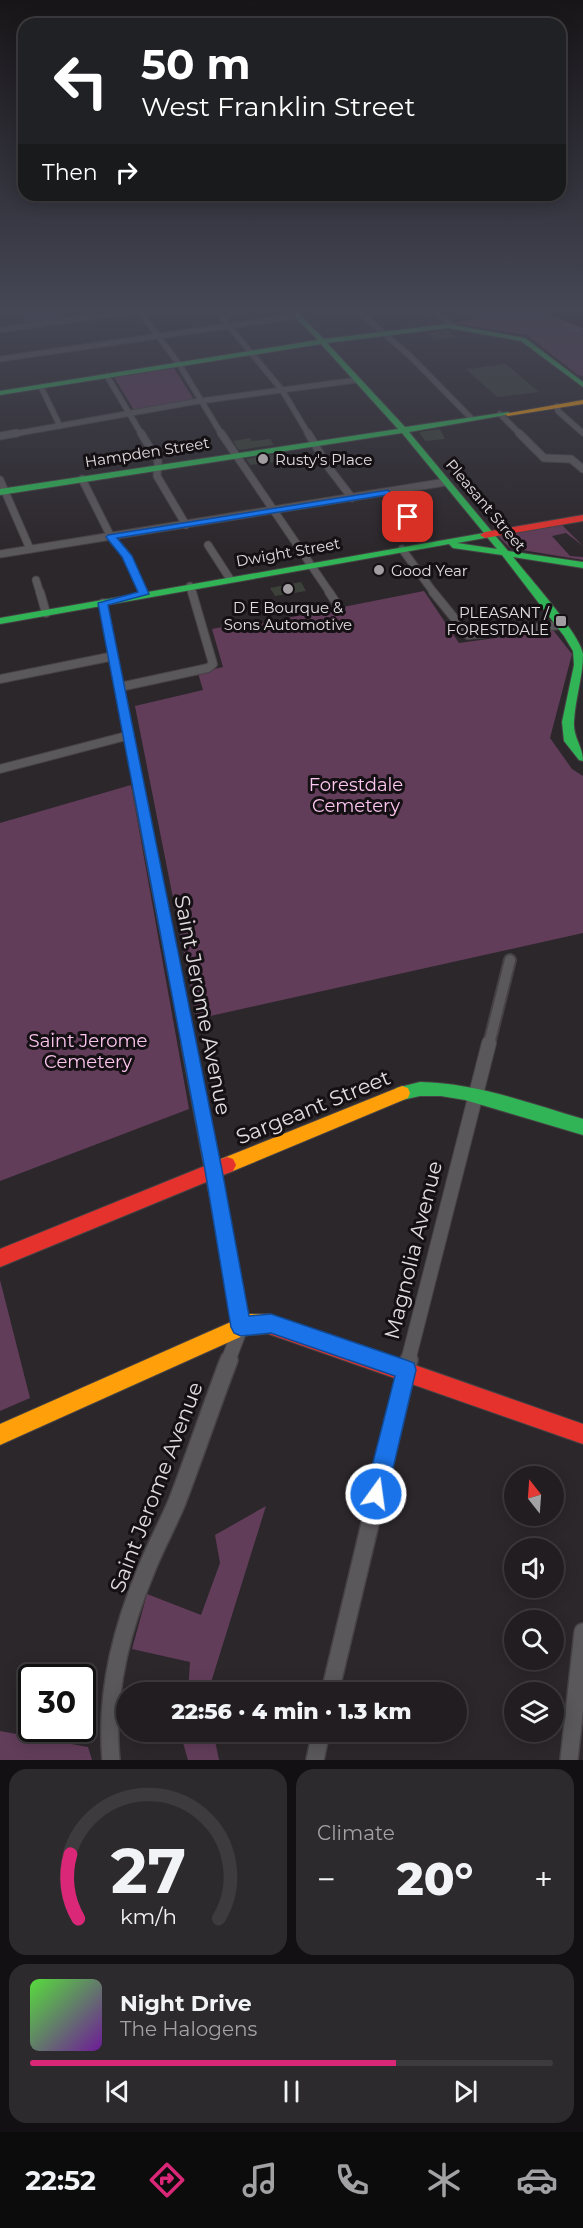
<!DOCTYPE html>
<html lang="en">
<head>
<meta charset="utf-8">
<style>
  :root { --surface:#211d20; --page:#2d2a2d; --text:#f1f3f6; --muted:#a2a2a5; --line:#3e3b3e; --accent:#db2777 }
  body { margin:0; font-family:Montserrat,sans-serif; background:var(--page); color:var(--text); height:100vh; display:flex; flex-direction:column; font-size:22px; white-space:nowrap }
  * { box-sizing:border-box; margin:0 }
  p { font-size:20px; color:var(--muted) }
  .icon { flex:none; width:33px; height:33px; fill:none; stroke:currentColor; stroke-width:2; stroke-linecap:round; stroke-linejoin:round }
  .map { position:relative; height:1760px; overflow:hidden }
  .side { display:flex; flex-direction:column; gap:9px; padding:9px; background:#121012; flex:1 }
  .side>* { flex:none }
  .banner { position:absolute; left:18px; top:18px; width:548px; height:183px; border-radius:18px; box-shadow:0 3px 15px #0003,0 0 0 2px var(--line); background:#202124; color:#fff; overflow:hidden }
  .needle { width:39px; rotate:343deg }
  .fabs { position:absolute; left:504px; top:1466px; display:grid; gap:12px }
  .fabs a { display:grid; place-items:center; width:60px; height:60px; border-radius:50%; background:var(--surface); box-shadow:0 3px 15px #0003,0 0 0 2px var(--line); font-size:30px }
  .speed { position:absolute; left:18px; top:1664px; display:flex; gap:12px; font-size:30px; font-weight:700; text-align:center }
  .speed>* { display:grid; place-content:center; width:78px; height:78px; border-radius:50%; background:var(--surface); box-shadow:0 3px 15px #0003,0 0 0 2px var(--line); line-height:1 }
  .speed .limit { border:3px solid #111; border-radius:9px; background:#fff; color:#111 }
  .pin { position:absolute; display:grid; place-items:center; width:51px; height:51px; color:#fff; margin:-26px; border-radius:12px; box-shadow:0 3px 9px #0006 }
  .me { position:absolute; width:66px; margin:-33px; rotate:14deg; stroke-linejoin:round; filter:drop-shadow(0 0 4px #0008) }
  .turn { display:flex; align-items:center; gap:21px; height:126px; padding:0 24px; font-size:27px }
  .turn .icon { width:78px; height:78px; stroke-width:2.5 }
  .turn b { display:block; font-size:42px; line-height:51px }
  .then { display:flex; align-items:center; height:57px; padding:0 24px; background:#0003; gap:12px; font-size:22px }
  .big { font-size:45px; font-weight:800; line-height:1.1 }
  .side .widget { flex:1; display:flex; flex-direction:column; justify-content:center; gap:9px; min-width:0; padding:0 21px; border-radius:18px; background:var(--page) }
  .side .dial { align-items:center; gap:0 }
  .dial svg { height:156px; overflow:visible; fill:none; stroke:var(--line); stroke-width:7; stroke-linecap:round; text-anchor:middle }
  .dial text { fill:var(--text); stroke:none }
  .song { display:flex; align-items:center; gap:18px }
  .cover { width:72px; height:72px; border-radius:9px; background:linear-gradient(135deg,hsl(110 70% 55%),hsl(280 70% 35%)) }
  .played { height:6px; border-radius:3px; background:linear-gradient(90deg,var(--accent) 70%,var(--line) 70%) }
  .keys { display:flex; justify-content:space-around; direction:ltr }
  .heat { display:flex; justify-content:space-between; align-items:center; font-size:33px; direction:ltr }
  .side .tiles { flex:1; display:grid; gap:9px; grid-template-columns:1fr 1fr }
  .widget:last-child { grid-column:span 2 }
  .trip { position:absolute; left:116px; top:1682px; width:351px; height:60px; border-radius:30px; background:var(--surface); box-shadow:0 3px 15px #0003,0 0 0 2px var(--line); font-weight:800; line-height:60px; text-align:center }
  .menu { display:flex; height:96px; justify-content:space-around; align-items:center; background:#0d0c0d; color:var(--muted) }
  .menu .icon { width:42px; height:42px }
  .menu .selected { color:var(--accent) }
  .menu b { font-size:27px; color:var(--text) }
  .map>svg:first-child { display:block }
  .green { fill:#623d5a }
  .water { fill:#1f051b }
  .building { fill:#3c4239 }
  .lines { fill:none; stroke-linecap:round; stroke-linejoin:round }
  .street-far5-casing { stroke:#464245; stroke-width:7 }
  .street-far4-casing { stroke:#464245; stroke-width:9 }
  .street-far3-casing { stroke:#464245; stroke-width:10 }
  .street-far2-casing { stroke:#464245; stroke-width:14 }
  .street-far1-casing { stroke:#464245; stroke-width:16 }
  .street-casing { stroke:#464245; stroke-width:20 }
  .fast-casing { stroke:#464245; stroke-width:2 }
  .slow-casing { stroke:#464245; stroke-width:2 }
  .jam-casing { stroke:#464245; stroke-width:2 }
  .street-far5 { stroke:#5b585b; stroke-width:5 }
  .street-far4 { stroke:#5b585b; stroke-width:7 }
  .street-far3 { stroke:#5b585b; stroke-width:8 }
  .street-far2 { stroke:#5b585b; stroke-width:10 }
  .street-far1 { stroke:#5b585b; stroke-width:14 }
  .street { stroke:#5b585b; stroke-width:17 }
  .fast { fill:#30b455; fill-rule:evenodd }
  .slow { fill:#ff9f0a; fill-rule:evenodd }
  .jam { fill:#e5322d; fill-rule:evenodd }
  .rail { stroke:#696668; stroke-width:1.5; stroke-dasharray:5 5; stroke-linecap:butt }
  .route { fill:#1a73e8; stroke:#114b97; stroke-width:1.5 }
  .poi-dot { fill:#a29da0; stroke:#141013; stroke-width:2 }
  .labels { text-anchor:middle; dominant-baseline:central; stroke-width:6; stroke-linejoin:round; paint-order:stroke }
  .far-street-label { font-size:15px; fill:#e1dcdf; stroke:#141013 }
  .far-poi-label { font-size:15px; fill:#e1dcdf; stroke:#141013; text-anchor:start }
  .park-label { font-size:18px; fill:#fdc5ef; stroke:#141013 }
  .near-street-label { font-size:21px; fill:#e1dcdf; stroke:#141013 }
</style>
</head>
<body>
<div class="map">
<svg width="583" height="1760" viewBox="0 0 583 1760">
  <rect width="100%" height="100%" fill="#2c272b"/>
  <g class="green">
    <path d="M48 308H59L69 319 27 324 18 312Z"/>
    <path d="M469 308H536L583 328V335L579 334 583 336V376L578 375 527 335 456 324 455 322 479 318V314Z"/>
    <path d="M174 368 193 398 190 400 134 410 114 377Z"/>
    <path d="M562 525 583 546 566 533 552 536 570 556 583 557V560L510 548 498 536Z"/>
    <path d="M424 591 459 643 553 630 572 654 550 738 572 769 583 776V933L197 1019 135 706 203 690 198 673 223 667 212 629 255 621 257 624Z"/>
    <path d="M131 785 189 1109 0 1181V823Z"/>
    <path d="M0 1280 30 1398 0 1411Z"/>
    <path d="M266 1506 208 1692H188L190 1662 132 1649 147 1594 201 1615 220 1563 215 1535Z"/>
    <path d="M0 1731 88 1747 92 1760H0Z"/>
    <path d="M184 1731H213L219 1760H188L183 1743Z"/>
  </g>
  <path class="water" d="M536 308H579L583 312V328Z"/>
  <g class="building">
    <path d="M448 330 457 338 435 340 427 333Z"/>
    <path d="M506 364 539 392 497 397 466 369Z"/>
    <path d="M440 429 445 439 425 441 419 432Z"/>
    <path d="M250 438 251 441 270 439 274 445 239 450 233 441Z"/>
    <path d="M277 454 282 461 250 465 246 459Z"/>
    <path d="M301 582 306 591 275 596 270 588Z"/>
  </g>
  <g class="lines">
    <defs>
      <g id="street-far5">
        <path d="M137 308 179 364 222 435"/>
        <path d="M214 308 282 390 309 435"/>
        <path d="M355 308 411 357 471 418"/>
        <path d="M412 308 435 313 454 326"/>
        <path d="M0 330 139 310"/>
        <path d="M0 359 297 316"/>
        <path d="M107 376 142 435"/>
        <path d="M41 387 60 426"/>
        <path d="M557 406 558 411 583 433"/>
        <path d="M500 414 521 435"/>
        <path d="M8 435 193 402 357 380"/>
      </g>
      <g id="street-far4">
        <path d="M141 433 158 461 157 476 186 525"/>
        <path d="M221 433 330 593"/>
        <path d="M308 433 329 468 352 498"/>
        <path d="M519 433 544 458 571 459 583 469"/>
        <path d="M0 436 17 433"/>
        <path d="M82 479 111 537 127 556 144 593"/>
        <path d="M0 480 30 549"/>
        <path d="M388 492 408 517"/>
        <path d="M208 545 230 579"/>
        <path d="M402 549 434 593"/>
        <path d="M0 554 446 482"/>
        <path d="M36 580 40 593"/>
        <path d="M190 586 192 593"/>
      </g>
      <g id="street-far3">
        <path d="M40 592 46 613"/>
        <path d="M143 592 144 594"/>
        <path d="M329 592 335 601"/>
        <path d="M433 592 468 635 561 625"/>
        <path d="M103 603 140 793"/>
        <path d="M0 679 114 656"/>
        <path d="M120 687 208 668 213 664 192 592"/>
        <path d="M0 769 130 735"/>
      </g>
      <g id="street-far2">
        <path d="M139 791 188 1044"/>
        <path d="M489 1044 510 960"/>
      </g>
      <g id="street-far1">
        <path d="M188 1043 241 1327 228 1361"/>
        <path d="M408 1361 489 1043"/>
      </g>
      <g id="street">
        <path d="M330 1692 409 1360"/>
        <path d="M111 1760C105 1697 121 1631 145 1573 154 1549 167 1526 177 1502 195 1455 211 1407 229 1360"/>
        <path d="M315 1760 321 1731"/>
        <path d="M569 1760 583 1632"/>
      </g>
      <g id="fast">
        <path d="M286 308H293L324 339 448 324 525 338 583 382V387L521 341 448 328 327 343 405 427 508 412 512 414 409 432 508 551 583 562V568L513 557C527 575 581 635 583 654 583 677 575 699 574 722 573 738 583 746 583 761L579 760 564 741 562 722 574 665 573 651 564 636 502 555 453 548 449 544 0 624V618L484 533 402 433 0 495V489L398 429 321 344 0 395V391L318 340ZM487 537 497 549 457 543 485 538Z"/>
        <path d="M420 1082C476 1083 529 1103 583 1119V1135L465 1100 441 1096H420L402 1100 396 1098 394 1093 396 1088Z"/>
      </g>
      <g id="slow">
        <path d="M583 400V404L508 416 504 414Z"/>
        <path d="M402 1086 408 1088 410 1093 408 1098 233 1171 227 1173 221 1171 218 1165 221 1159Z"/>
        <path d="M249 1314H269L276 1317 279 1324 276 1331C264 1336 251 1333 238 1338L0 1445V1424Z"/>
      </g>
      <g id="jam">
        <path d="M583 515V521L485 538 480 535 485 532Z"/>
        <path d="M227 1157 233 1159 236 1165 233 1171 0 1267V1249Z"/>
        <path d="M269 1314 583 1424V1444L269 1334 262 1331 259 1324 262 1317Z"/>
      </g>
    </defs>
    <use href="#street-far5" class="street-far5-casing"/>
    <use href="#street-far4" class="street-far4-casing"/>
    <use href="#street-far3" class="street-far3-casing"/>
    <use href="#street-far2" class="street-far2-casing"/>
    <use href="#street-far1" class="street-far1-casing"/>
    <use href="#street" class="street-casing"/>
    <use href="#fast" class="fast-casing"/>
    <use href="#slow" class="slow-casing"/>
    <use href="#jam" class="jam-casing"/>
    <use href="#street-far5" class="street-far5"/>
    <use href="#street-far4" class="street-far4"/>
    <use href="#street-far3" class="street-far3"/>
    <use href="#street-far2" class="street-far2"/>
    <use href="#street-far1" class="street-far1"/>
    <use href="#street" class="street"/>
    <use href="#fast" class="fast"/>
    <use href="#slow" class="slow"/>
    <use href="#jam" class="jam"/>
    <path class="rail" d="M528 308 583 333"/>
  </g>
  <linearGradient id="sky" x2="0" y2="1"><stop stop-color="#181518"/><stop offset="0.56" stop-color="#454755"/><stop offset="1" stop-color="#454755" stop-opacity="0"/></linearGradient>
  <rect width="583" height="554" fill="url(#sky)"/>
  <path class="route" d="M388 490 411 515V518H405L386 495 117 538 132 556 149 594 108 605 222 1170 249 1316 271 1314 406 1360 414 1363 416 1370 387 1494 384 1501 376 1505 368 1501 365 1494 395 1376 271 1333 241 1336 234 1333 231 1327 205 1170 98 603 138 592 122 557 106 537 108 535Z"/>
  <g class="poi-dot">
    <circle cx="263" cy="459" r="6"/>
    <circle cx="379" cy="570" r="6"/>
    <circle cx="288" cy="589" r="6"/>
    <rect x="555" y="615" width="12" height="12" rx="3"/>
  </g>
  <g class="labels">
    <g class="far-street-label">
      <text transform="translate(147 452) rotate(-9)">Hampden Street</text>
      <text transform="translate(486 505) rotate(50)">Pleasant Street</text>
      <text transform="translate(288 552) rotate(-10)">Dwight Street</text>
    </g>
    <g class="far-poi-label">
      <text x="275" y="459">Rusty's Place</text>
      <text x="391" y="570">Good Year</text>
      <text x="288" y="607" text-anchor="middle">D E Bourque &amp;<tspan x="288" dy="17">Sons Automotive</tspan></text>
      <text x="549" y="612" text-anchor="end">PLEASANT /<tspan x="549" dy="17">FORESTDALE</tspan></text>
    </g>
    <g class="park-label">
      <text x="356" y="785">Forestdale<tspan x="356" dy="21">Cemetery</tspan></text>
      <text x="88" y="1041">Saint Jerome<tspan x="88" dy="21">Cemetery</tspan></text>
    </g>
    <g class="near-street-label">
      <text transform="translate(203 1005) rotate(79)">Saint Jerome Avenue</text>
      <text transform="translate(313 1107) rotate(-22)">Sargeant Street</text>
      <text transform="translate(413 1250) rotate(-76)">Magnolia Avenue</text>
      <text transform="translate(156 1487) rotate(-69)">Saint Jerome Avenue</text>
    </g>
  </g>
</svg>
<div class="fabs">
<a><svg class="needle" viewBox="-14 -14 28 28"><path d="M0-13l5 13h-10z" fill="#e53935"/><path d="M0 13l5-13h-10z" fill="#a2a2a5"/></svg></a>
<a><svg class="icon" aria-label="sound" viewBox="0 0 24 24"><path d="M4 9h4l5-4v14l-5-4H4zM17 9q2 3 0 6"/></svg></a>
<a><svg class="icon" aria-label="search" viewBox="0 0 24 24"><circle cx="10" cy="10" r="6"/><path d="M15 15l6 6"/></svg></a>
<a><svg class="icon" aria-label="layers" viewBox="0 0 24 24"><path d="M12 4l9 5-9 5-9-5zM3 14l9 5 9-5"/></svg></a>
</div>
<div class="speed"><div class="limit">30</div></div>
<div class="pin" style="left:408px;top:517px;background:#d93025"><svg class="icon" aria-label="arrive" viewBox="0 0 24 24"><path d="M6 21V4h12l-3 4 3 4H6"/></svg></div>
<svg class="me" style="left:376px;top:1494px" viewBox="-20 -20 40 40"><circle r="17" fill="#1a73e8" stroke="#fff" stroke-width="3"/><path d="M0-11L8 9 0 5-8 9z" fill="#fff"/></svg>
<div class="trip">22:56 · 4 min · 1.3 km</div>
<div class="banner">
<div class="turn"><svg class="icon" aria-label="left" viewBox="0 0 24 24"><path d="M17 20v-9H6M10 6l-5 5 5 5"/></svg><div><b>50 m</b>West Franklin Street</div></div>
<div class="then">Then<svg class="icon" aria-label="right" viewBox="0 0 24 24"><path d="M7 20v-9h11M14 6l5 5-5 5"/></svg></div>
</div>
</div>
<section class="side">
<div class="tiles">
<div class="widget dial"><svg viewBox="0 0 100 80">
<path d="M14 69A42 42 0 1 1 86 69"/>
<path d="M14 69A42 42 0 0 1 10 36" stroke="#db2777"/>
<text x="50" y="56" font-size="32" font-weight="700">27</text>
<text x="50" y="72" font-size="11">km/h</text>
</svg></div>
<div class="widget"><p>Climate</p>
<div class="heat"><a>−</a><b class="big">20°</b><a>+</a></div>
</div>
<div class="widget">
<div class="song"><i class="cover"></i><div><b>Night Drive</b><p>The Halogens</p></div></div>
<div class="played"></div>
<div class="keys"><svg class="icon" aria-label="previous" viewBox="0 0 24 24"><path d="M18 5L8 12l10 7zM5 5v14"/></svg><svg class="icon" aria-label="pause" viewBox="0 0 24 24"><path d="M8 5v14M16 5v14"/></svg><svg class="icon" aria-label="next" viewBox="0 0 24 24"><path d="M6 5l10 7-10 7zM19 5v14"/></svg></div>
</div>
</div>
</section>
<nav class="menu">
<b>22:52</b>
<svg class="icon selected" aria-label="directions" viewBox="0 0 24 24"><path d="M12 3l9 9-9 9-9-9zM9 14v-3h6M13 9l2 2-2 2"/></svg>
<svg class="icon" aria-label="music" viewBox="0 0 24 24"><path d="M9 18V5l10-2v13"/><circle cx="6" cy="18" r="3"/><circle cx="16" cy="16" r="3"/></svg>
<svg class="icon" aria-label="phone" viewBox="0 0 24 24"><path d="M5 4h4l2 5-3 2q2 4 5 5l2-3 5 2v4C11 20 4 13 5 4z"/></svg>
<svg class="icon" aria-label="climate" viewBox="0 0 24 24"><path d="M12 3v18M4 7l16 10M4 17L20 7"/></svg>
<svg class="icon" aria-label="car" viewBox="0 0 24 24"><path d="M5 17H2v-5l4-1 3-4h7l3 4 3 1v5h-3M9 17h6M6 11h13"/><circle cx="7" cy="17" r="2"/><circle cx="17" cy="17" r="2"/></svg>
</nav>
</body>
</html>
